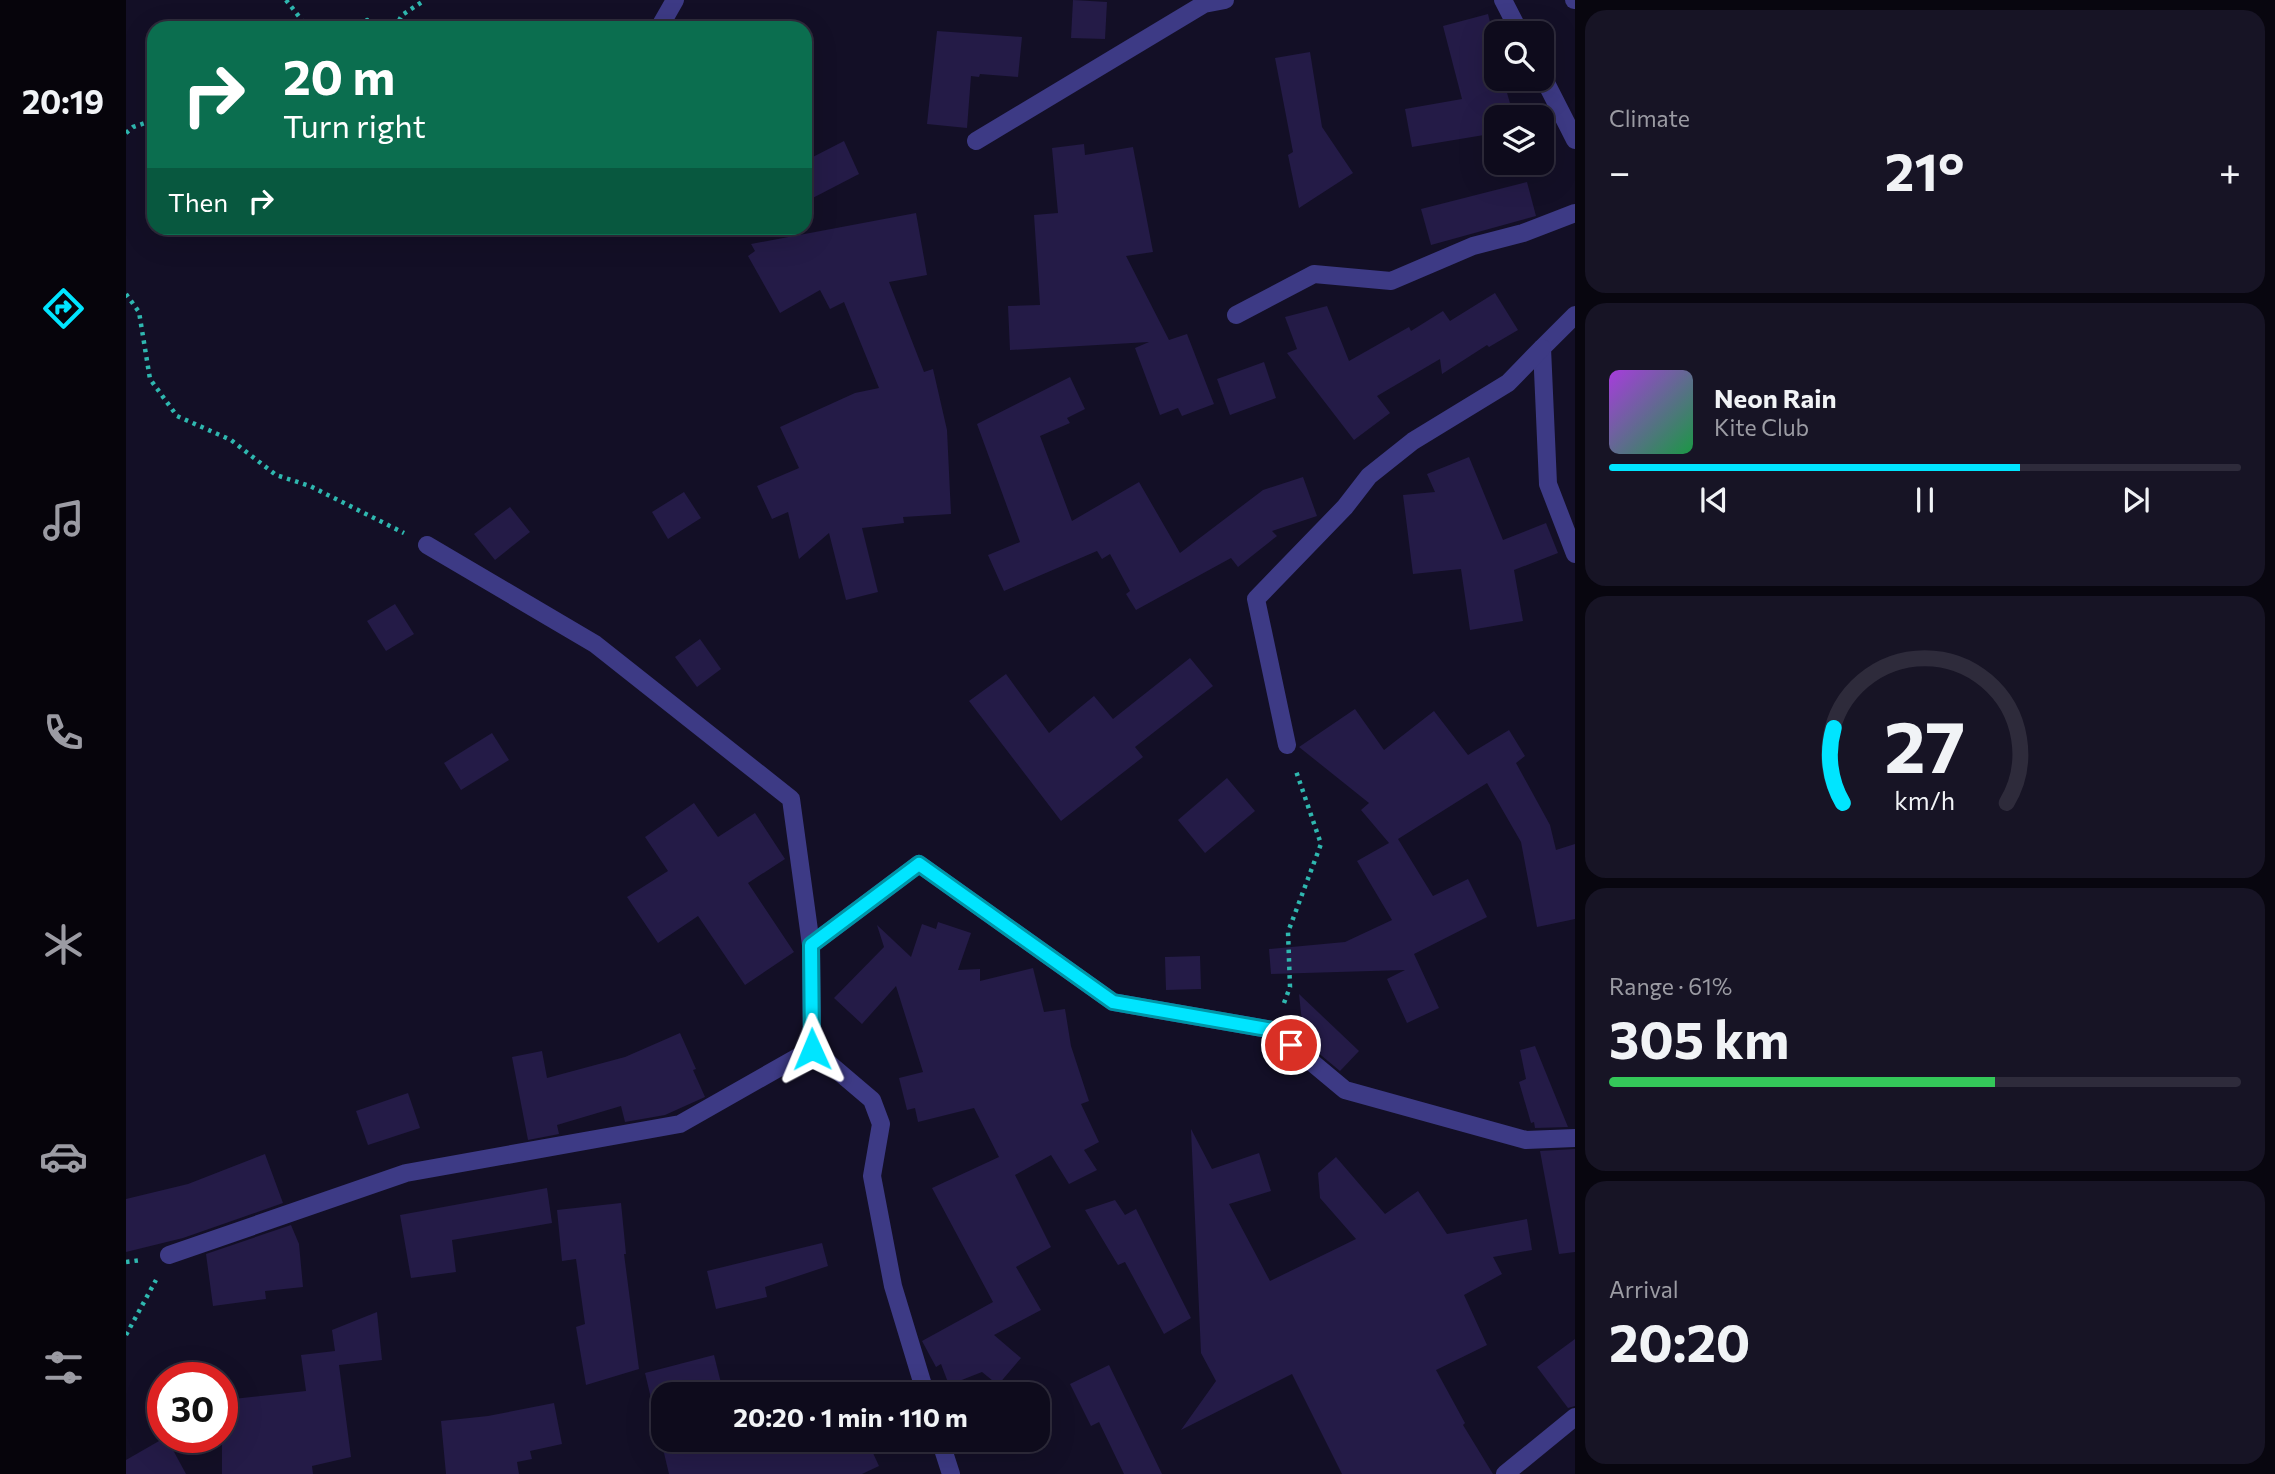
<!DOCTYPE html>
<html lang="en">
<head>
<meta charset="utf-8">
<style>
  :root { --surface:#0e0b1c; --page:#171425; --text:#f1f3f6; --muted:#9b9ba3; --line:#2e2b3b; --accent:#00e5ff }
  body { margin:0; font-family:Commissioner,sans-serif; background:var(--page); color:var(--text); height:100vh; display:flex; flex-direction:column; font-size:26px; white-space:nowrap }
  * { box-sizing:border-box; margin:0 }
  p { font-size:23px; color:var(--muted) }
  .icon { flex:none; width:38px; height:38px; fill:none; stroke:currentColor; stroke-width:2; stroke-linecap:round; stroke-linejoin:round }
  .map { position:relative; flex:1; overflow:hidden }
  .side { display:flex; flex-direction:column; gap:10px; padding:10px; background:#08060f; width:700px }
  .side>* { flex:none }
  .hud { position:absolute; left:21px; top:21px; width:665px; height:214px; border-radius:21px; box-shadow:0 7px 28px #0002,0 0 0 2px var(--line); background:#0b6e4f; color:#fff; overflow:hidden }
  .fabs { position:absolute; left:1358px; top:21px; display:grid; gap:14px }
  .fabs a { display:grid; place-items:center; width:70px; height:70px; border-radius:14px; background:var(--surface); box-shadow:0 7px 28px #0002,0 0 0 2px var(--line); font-size:35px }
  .speed { position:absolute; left:21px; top:1362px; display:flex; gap:14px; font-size:35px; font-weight:700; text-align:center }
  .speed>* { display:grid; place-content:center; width:91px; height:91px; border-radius:50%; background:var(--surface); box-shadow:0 7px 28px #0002,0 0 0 2px var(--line); line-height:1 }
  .speed .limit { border:10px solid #d22; background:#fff; color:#111 }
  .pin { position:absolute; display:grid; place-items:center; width:60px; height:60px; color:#fff; margin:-30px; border:4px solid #fff; border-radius:50%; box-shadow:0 2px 7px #0007 }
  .me { position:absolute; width:77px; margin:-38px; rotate:359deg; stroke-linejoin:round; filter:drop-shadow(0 0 5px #0008) }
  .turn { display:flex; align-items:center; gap:24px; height:147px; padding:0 21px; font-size:32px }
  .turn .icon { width:91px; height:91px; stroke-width:2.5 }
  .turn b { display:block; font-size:49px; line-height:60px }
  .then { display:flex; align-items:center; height:66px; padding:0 21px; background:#0003; gap:14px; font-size:26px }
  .big { font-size:52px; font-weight:700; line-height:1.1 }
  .side .tile { flex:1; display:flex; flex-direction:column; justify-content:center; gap:10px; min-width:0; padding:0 24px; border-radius:21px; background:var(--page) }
  .side .dial { align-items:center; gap:0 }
  .dial svg { height:182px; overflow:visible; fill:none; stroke:var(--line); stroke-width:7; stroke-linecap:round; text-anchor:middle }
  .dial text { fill:var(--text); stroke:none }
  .song { display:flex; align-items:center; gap:21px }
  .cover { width:84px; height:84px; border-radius:10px; background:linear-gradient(135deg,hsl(280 70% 55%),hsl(140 70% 35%)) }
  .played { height:7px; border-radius:4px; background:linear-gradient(90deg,var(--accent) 65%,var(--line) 65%) }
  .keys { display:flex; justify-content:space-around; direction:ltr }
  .heat { display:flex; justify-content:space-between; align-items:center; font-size:38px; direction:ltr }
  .charge { height:10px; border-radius:5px; background:linear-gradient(90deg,#34c759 61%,var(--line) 0) }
  .trip { position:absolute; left:525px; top:1382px; width:399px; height:70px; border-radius:21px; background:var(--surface); box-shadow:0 7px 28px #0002,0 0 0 2px var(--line); font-weight:700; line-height:70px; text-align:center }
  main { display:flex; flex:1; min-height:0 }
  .tabs { display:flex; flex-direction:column; width:126px; justify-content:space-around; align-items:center; background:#06040b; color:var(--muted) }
  .tabs .icon { width:49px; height:49px }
  .tabs .selected { color:var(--accent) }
  .tabs b { font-size:32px; color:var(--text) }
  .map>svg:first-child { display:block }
  .building { fill:#241b47 }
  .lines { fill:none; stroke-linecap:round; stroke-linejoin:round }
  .path { stroke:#2fb8b0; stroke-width:4.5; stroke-dasharray:3.5 5; stroke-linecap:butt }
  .street { stroke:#3d3a85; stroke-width:18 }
  .route-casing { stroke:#0095a6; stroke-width:18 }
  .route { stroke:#00e5ff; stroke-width:12 }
</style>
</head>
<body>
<main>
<nav class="tabs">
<b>20:19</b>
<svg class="icon selected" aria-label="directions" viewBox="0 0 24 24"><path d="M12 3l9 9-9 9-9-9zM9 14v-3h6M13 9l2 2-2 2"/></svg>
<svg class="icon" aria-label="music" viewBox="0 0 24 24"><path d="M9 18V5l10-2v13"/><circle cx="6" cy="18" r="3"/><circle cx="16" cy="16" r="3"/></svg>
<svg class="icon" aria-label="phone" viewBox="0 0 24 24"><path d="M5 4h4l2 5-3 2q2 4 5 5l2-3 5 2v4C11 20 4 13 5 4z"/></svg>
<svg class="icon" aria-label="climate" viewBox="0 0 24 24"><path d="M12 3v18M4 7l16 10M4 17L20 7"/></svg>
<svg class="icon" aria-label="car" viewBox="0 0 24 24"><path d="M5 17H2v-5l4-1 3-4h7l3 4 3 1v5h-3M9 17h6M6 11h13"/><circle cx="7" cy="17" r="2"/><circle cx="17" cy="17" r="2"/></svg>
<svg class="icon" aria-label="filters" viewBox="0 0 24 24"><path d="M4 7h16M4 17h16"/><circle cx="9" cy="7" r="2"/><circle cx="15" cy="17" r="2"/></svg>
</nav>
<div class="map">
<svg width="1449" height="1474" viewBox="0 0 1449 1474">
  <rect width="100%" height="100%" fill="#130f26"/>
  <g class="building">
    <path d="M947 0 981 2 979 39 945 38Z"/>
    <path d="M1362 14 1370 46V79H1377L1388 117H1370V133L1286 147 1279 109 1336 99 1317 26Z"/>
    <path d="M811 31 896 37 892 77 854 74 853 77 845 76 841 128 801 124Z"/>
    <path d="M1184 52 1196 127 1227 173 1173 208 1162 155 1167 152 1149 58Z"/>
    <path d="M718 141 733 174 679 202V161Z"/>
    <path d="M958 144 959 155 1007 147 1027 252 1000 256 1043 340 1061 334 1088 404 1056 416 1052 408 1034 415 1009 348 1023 342 884 350 882 306 914 305 908 215 932 213 926 148Z"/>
    <path d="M1401 182 1410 216 1305 245 1295 209Z"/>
    <path d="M790 213 801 275 763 282 798 372 807 369 821 430 825 514 777 517 778 523 736 528 752 592 720 600 703 533 673 559 662 512 646 519 631 486 673 468 654 427 729 393 753 388 718 302 704 309 694 290 654 313 622 256 629 251 625 244Z"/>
    <path d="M1369 293 1392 330 1363 347 1361 345 1316 374 1314 359 1251 396 1264 413 1228 440 1161 353 1171 349 1159 317 1201 306 1223 361 1283 327 1285 331 1317 311 1324 321Z"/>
    <path d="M1138 362 1150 398 1104 415 1091 379Z"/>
    <path d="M944 377 959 409 941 418 944 423 914 436 946 521 1013 482 1054 553 1137 490 1177 477 1191 516 1146 531 1151 536 1112 567 1105 558 1010 610 1000 594 1004 591 984 554 976 559 971 551 878 591 862 555 894 542 851 424Z"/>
    <path d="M1343 457 1377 540 1420 523 1432 553 1388 570 1397 621 1344 630 1335 569 1287 574 1277 495 1309 492 1301 474Z"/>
    <path d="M558 492 575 518 542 539 526 512Z"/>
    <path d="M384 507 404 532 369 560 348 534Z"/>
    <path d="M269 604 288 634 260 651 241 621Z"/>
    <path d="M574 639 595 669 571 687 549 657Z"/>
    <path d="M1064 658 1087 686 1009 747 1017 757 935 821 843 701 880 674 923 733 968 696 987 719Z"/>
    <path d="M1229 709 1258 750 1308 711 1342 755 1383 730 1399 756 1390 763 1424 825 1430 850 1449 844V919L1411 927 1395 842 1361 783 1272 839 1307 896 1342 879 1361 917 1288 954 1313 1008 1281 1023 1261 979 1279 970 1145 974 1143 949 1219 942 1266 920 1231 861 1263 843 1235 810 1243 803 1173 747Z"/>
    <path d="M366 733 383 760 335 790 318 763Z"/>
    <path d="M1101 778 1129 811 1079 853 1052 820Z"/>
    <path d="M568 803 592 837 629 813 659 859 622 883 668 952 619 985 572 916 532 943 501 897 542 871 519 837Z"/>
    <path d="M812 922 845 933 832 970 854 969V981L907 968 918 1012 939 1009 945 1046 963 1101 955 1104 973 1142 958 1150 971 1170 943 1184 925 1155 889 1175 925 1247 890 1267 915 1310 868 1335 895 1358 872 1385 856 1372 823 1385 815 1364 810 1367 796 1341 867 1302 806 1188 873 1157 848 1108 792 1122 789 1108 781 1110 773 1078 797 1072 770 986 736 1024 708 998 758 947 751 925 785 957 796 924 810 929Z"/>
    <path d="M1074 956 1075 989 1040 990 1039 957Z"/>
    <path d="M1173 994 1233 1051 1214 1071 1178 1041Z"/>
    <path d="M554 1033 570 1069 567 1070 579 1097 539 1115 499 1122 495 1106 431 1125 433 1134 402 1140 386 1057 416 1051 421 1078 499 1057Z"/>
    <path d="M1409 1046 1435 1110 1442 1127 1409 1128 1408 1122 1405 1123 1393 1082 1400 1079 1394 1050Z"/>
    <path d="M282 1093 294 1128 242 1145 230 1111Z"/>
    <path d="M1065 1129 1086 1169 1133 1153 1145 1191 1103 1204 1144 1281 1230 1239 1194 1198 1192 1173 1210 1157 1259 1214 1292 1191 1321 1234 1401 1219 1406 1250 1367 1257 1376 1274 1338 1295 1361 1345 1310 1370 1339 1423 1337 1425 1367 1474H1216L1166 1374 1055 1430 1090 1381 1075 1353Z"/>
    <path d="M1449 1149V1252L1433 1254 1414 1151Z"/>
    <path d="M139 1154 157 1203 57 1238 0 1252V1199L62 1184Z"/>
    <path d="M421 1188 426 1223 326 1240 330 1272 285 1278 274 1215Z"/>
    <path d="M989 1200 999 1215 1010 1209 1065 1318 1038 1334 999 1262 992 1265 959 1210Z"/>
    <path d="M495 1203 500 1254H498L513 1369 460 1385 450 1327 459 1324 450 1259 436 1261 431 1210Z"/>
    <path d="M165 1225 173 1244 177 1287 139 1291 140 1299 87 1306 80 1254Z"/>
    <path d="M696 1243 702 1266 639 1287 641 1297 590 1309 581 1271Z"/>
    <path d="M251 1312 256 1360 213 1365 225 1457 186 1466 187 1474H96V1405L107 1399 180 1391 175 1355 209 1351 206 1330Z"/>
    <path d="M1449 1339V1406L1442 1408 1411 1367Z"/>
    <path d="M588 1355 598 1395H537V1440H741L753 1466 736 1474H543L519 1373Z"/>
    <path d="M983 1365 1036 1474H998L973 1422 965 1426 944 1384Z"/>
    <path d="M428 1403 436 1444 404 1451 406 1459 391 1462 393 1474H320L315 1421 362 1416Z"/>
    <path d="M40 1437 60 1474H0V1460Z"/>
  </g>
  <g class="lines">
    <g class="path">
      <path d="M160 0 182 28"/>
      <path d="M234 28 241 20 266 28"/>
      <path d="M269 28 276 15 299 0"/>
      <path d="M0 133 7 127 28 120"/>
      <path d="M0 294 13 312 24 379 51 416 105 440 150 475 184 486 278 533"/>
      <path d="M1158 1003 1164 987 1162 932 1195 844 1170 771"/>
      <path d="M0 1262 15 1260"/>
      <path d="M0 1335 30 1280"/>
    </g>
    <g class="street">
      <path d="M1377 0 1394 33"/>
      <path d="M1448 0H1449"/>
      <path d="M533 28 549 0"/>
      <path d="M1416 75 1449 140"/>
      <path d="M850 141 1078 4 1099 0"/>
      <path d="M1110 315 1188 274 1265 281 1347 246 1397 233 1449 213"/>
      <path d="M1449 315 1416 348 1422 484 1449 554"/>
      <path d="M301 545 469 644 665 799 685 945 686 1049 746 1100 755 1124 746 1176 767 1286 800 1395"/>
      <path d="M1161 745 1130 599 1219 507 1243 476 1287 441 1382 383 1416 348"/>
      <path d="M685 945 793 864 987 1002 1147 1030 1219 1090 1400 1140 1449 1138"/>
      <path d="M43 1255 280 1173 554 1124 686 1049"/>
      <path d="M814 1440 825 1474"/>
      <path d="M1379 1474 1449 1417"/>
    </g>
  </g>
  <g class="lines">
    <defs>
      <path id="route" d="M686 1049 685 945 793 864 987 1002 1147 1030 1165 1045"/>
    </defs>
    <use href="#route" class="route-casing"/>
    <use href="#route" class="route"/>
  </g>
</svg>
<div class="fabs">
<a><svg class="icon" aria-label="search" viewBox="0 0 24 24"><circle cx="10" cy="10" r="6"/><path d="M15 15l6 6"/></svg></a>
<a><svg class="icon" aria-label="layers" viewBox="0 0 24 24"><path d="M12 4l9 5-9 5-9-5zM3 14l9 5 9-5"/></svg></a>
</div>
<div class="speed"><div class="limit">30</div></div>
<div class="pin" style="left:1165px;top:1045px;background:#d93025"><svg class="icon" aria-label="arrive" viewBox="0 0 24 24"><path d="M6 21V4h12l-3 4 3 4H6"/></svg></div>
<svg class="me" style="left:686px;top:1049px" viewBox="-20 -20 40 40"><path d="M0-17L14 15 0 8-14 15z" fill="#00e5ff" stroke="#fff" stroke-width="4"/></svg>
<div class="trip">20:20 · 1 min · 110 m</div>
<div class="hud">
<div class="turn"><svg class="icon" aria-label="right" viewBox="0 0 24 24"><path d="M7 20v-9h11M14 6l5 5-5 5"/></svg><div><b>20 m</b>Turn right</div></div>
<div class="then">Then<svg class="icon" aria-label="right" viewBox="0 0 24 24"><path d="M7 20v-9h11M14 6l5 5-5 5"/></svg></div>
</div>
</div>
<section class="side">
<div class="tile"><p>Climate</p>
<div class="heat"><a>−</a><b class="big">21°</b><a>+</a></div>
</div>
<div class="tile">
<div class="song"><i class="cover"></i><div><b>Neon Rain</b><p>Kite Club</p></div></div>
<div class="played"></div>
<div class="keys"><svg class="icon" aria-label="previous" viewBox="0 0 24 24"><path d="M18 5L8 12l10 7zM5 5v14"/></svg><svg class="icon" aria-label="pause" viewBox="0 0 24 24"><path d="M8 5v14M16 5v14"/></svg><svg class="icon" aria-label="next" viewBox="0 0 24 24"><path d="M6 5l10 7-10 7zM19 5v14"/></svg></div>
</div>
<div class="tile dial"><svg viewBox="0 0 100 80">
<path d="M14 69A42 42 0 1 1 86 69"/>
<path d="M14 69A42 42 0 0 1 10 36" stroke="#00e5ff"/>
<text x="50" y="56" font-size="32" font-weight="700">27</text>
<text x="50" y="72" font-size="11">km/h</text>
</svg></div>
<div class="tile"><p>Range · 61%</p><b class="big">305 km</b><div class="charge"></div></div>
<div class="tile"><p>Arrival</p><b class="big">20:20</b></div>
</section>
</main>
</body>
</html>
